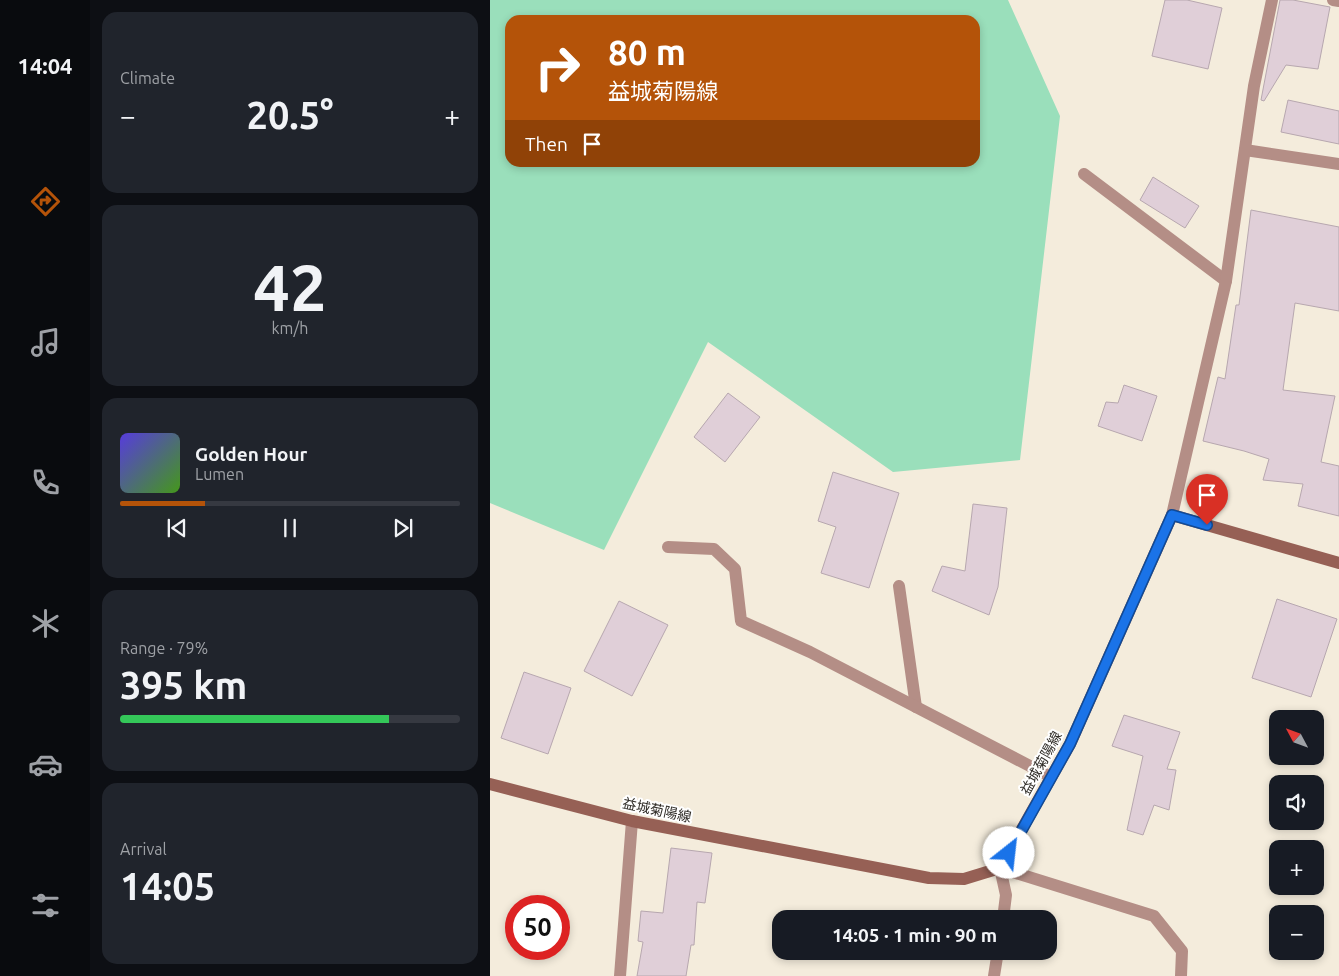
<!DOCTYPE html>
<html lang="en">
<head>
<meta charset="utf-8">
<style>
  :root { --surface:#171b24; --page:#20242c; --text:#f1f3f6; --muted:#9ea1a6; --line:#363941; --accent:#b45309 }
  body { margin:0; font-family:Ubuntu,"Noto Sans JP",sans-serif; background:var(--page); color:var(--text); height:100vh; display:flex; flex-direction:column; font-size:19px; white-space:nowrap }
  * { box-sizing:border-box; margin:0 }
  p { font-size:16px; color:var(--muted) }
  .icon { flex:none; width:28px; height:28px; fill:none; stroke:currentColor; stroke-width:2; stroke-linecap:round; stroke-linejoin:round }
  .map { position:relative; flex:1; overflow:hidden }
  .drawer { display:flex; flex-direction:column; gap:12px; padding:12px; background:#0d0f14; width:400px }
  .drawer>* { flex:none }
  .hud { position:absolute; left:15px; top:15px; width:475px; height:152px; border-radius:15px; box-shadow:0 2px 8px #0003; background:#b45309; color:#fff; overflow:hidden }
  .needle { width:32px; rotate:311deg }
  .fabs { position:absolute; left:779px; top:710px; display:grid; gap:10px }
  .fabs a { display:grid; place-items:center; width:55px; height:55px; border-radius:10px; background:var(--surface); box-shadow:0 2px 8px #0003; font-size:25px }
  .speed { position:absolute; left:15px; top:895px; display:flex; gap:10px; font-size:25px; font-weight:700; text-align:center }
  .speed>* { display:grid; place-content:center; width:65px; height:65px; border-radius:50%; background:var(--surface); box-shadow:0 2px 8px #0003; line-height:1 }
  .speed .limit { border:8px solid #d22; background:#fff; color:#111 }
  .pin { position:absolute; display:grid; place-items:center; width:42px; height:42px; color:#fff; margin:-51px -21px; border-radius:50% 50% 50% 0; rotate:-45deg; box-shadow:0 0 5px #0007 }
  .pin .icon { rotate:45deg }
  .me { position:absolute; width:55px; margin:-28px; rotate:29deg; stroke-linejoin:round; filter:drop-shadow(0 0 4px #0008) }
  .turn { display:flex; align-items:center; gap:18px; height:105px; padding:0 20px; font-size:22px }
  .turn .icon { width:65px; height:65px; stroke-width:2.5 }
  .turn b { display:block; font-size:35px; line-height:42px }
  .then { display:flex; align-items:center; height:48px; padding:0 20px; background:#0003; gap:10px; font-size:19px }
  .big { font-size:38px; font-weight:700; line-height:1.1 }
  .drawer .widget { flex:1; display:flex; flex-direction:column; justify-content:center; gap:8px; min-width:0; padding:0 18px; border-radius:15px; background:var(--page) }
  .drawer .dial { align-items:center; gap:0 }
  .dial b { font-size:65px; line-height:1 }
  .song { display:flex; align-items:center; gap:15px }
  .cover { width:60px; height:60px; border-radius:8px; background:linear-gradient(135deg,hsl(250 70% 55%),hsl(100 70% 35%)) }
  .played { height:5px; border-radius:2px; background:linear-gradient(90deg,var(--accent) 25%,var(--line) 25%) }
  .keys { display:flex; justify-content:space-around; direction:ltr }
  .heat { display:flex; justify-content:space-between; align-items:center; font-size:28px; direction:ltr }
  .charge { height:8px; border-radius:4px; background:linear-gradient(90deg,#34c759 79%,var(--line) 0) }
  .trip { position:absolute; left:282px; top:910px; width:285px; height:50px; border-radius:15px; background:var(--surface); box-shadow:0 2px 8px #0003; font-weight:700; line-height:50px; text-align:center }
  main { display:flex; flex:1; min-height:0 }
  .dock { display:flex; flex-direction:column; width:90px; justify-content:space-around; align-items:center; background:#090b0e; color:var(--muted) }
  .dock .icon { width:35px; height:35px }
  .dock .on { color:var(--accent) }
  .dock b { font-size:22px; color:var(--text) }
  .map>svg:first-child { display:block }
  .green { fill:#9adfbb; fill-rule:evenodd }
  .building { fill:#e0cfd8; stroke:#b7a7af }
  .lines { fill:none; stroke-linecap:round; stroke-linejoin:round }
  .service { stroke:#b48e86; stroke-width:12 }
  .minor { stroke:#b48e86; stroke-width:12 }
  .secondary { stroke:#966055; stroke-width:12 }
  .route-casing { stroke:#114b97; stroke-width:12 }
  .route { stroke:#1a73e8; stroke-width:9 }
  .labels { text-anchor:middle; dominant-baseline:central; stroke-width:4; stroke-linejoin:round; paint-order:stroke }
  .street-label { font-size:14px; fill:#302d28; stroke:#fff }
</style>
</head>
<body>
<main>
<nav class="dock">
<b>14:04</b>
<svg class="icon on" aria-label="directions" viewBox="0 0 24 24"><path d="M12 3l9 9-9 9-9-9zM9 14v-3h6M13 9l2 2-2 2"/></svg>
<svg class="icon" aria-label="music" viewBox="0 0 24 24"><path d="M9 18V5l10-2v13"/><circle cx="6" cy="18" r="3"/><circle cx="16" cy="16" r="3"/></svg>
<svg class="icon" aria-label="phone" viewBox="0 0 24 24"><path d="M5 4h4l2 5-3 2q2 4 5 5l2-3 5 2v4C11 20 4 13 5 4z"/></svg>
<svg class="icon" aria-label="climate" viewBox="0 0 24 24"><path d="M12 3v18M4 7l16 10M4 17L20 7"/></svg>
<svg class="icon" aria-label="car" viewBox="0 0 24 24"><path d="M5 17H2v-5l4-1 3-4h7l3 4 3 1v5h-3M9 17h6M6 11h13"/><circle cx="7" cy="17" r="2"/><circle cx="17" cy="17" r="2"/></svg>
<svg class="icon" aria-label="filters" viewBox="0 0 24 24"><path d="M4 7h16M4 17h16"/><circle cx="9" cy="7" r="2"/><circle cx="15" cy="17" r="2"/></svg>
</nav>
<section class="drawer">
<div class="widget"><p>Climate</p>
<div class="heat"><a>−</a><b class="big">20.5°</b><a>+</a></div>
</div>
<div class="widget dial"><b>42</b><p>km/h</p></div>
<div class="widget">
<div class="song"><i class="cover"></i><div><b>Golden Hour</b><p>Lumen</p></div></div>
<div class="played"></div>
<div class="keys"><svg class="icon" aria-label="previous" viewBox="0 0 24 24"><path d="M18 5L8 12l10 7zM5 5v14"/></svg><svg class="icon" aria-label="pause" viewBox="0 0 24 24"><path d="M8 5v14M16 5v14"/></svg><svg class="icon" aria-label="next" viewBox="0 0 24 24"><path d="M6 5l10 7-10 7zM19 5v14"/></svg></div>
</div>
<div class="widget"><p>Range · 79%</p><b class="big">395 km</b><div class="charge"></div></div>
<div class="widget"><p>Arrival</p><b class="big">14:05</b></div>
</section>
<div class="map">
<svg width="849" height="976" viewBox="0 0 849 976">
  <rect width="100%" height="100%" fill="#f4ecdc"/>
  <path class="green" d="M0 0H518L570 116 530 460 403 472 218 342 114 550 0 503ZM20 20H485V162H20Z"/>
  <g class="building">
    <path d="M675 0H697L732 8 718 69 662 56Z"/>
    <path d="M790 0H803L840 7 828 69 796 65 774 101 771 100Z"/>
    <path d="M798 100 849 111V144L791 132Z"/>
    <path d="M663 177 709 206 695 228 650 200Z"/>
    <path d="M761 210 849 227V311L805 303 793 390 845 396 831 462 849 466V516L808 506 813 484 773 480 779 459 754 451 713 441 728 377 735 379 746 305H749Z"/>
    <path d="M634 385 667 396 652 441 608 426 616 402 628 403Z"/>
    <path d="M238 393 270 417 235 462 204 437Z"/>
    <path d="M343 472 409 493 379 588 331 573 346 527 328 521Z"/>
    <path d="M483 504 517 508 508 587 499 615 442 591 452 566 475 571Z"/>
    <path d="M787 599 847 619 821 697 762 678Z"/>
    <path d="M129 601 178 625 142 696 94 671Z"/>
    <path d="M34 672 81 688 58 754 11 738Z"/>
    <path d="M634 715 690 732 677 769 686 770 679 810 664 805 653 835 637 830 653 756 622 746Z"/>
    <path d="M181 848 222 853 215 903 207 902 204 945H201L196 976H147L153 942 148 941 151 911 173 913Z"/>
  </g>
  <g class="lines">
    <path class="service" d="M409 586 426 707"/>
    <g class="minor">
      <path d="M843 0 849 1"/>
      <path d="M755 150 849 164"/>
      <path d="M594 174 736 281"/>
      <path d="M682 515 736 281 764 86 782 0"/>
      <path d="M178 547 224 549 245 569 251 621 320 652 561 777"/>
      <path d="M510 868 664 916 692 951 691 976"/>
      <path d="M510 868 516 895 513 919"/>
      <path d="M130 976 142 821"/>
      <path d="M504 976 508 951"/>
    </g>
    <path class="secondary" d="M0 784 142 821 439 878 474 879 510 868 580 744 682 515 849 563"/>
  </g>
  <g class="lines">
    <defs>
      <path id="route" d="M519 853 580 744 682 515 717 525"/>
    </defs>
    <use href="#route" class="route-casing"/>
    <use href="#route" class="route"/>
  </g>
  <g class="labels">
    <g class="street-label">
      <text transform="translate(551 763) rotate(-61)">益城菊陽線</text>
      <text transform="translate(167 810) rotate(12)">益城菊陽線</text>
    </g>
  </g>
</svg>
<div class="fabs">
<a><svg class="needle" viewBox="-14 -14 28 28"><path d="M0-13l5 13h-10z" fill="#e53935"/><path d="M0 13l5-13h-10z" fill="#9ea1a6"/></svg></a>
<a><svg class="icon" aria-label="sound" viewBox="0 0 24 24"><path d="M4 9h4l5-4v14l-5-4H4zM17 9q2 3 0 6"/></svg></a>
<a>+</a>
<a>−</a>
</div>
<div class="speed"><div class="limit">50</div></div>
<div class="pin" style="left:717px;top:525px;background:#d93025"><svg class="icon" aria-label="arrive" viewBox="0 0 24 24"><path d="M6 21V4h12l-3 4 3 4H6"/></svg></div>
<svg class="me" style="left:519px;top:853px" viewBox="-20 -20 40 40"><circle r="19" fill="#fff"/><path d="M0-13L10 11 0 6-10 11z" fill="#1a73e8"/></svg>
<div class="trip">14:05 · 1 min · 90 m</div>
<div class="hud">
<div class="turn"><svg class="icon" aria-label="right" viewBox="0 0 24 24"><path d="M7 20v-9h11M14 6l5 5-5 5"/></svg><div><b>80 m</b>益城菊陽線</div></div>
<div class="then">Then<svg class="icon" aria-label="arrive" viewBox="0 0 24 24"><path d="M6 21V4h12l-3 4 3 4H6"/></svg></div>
</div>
</div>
</main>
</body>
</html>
